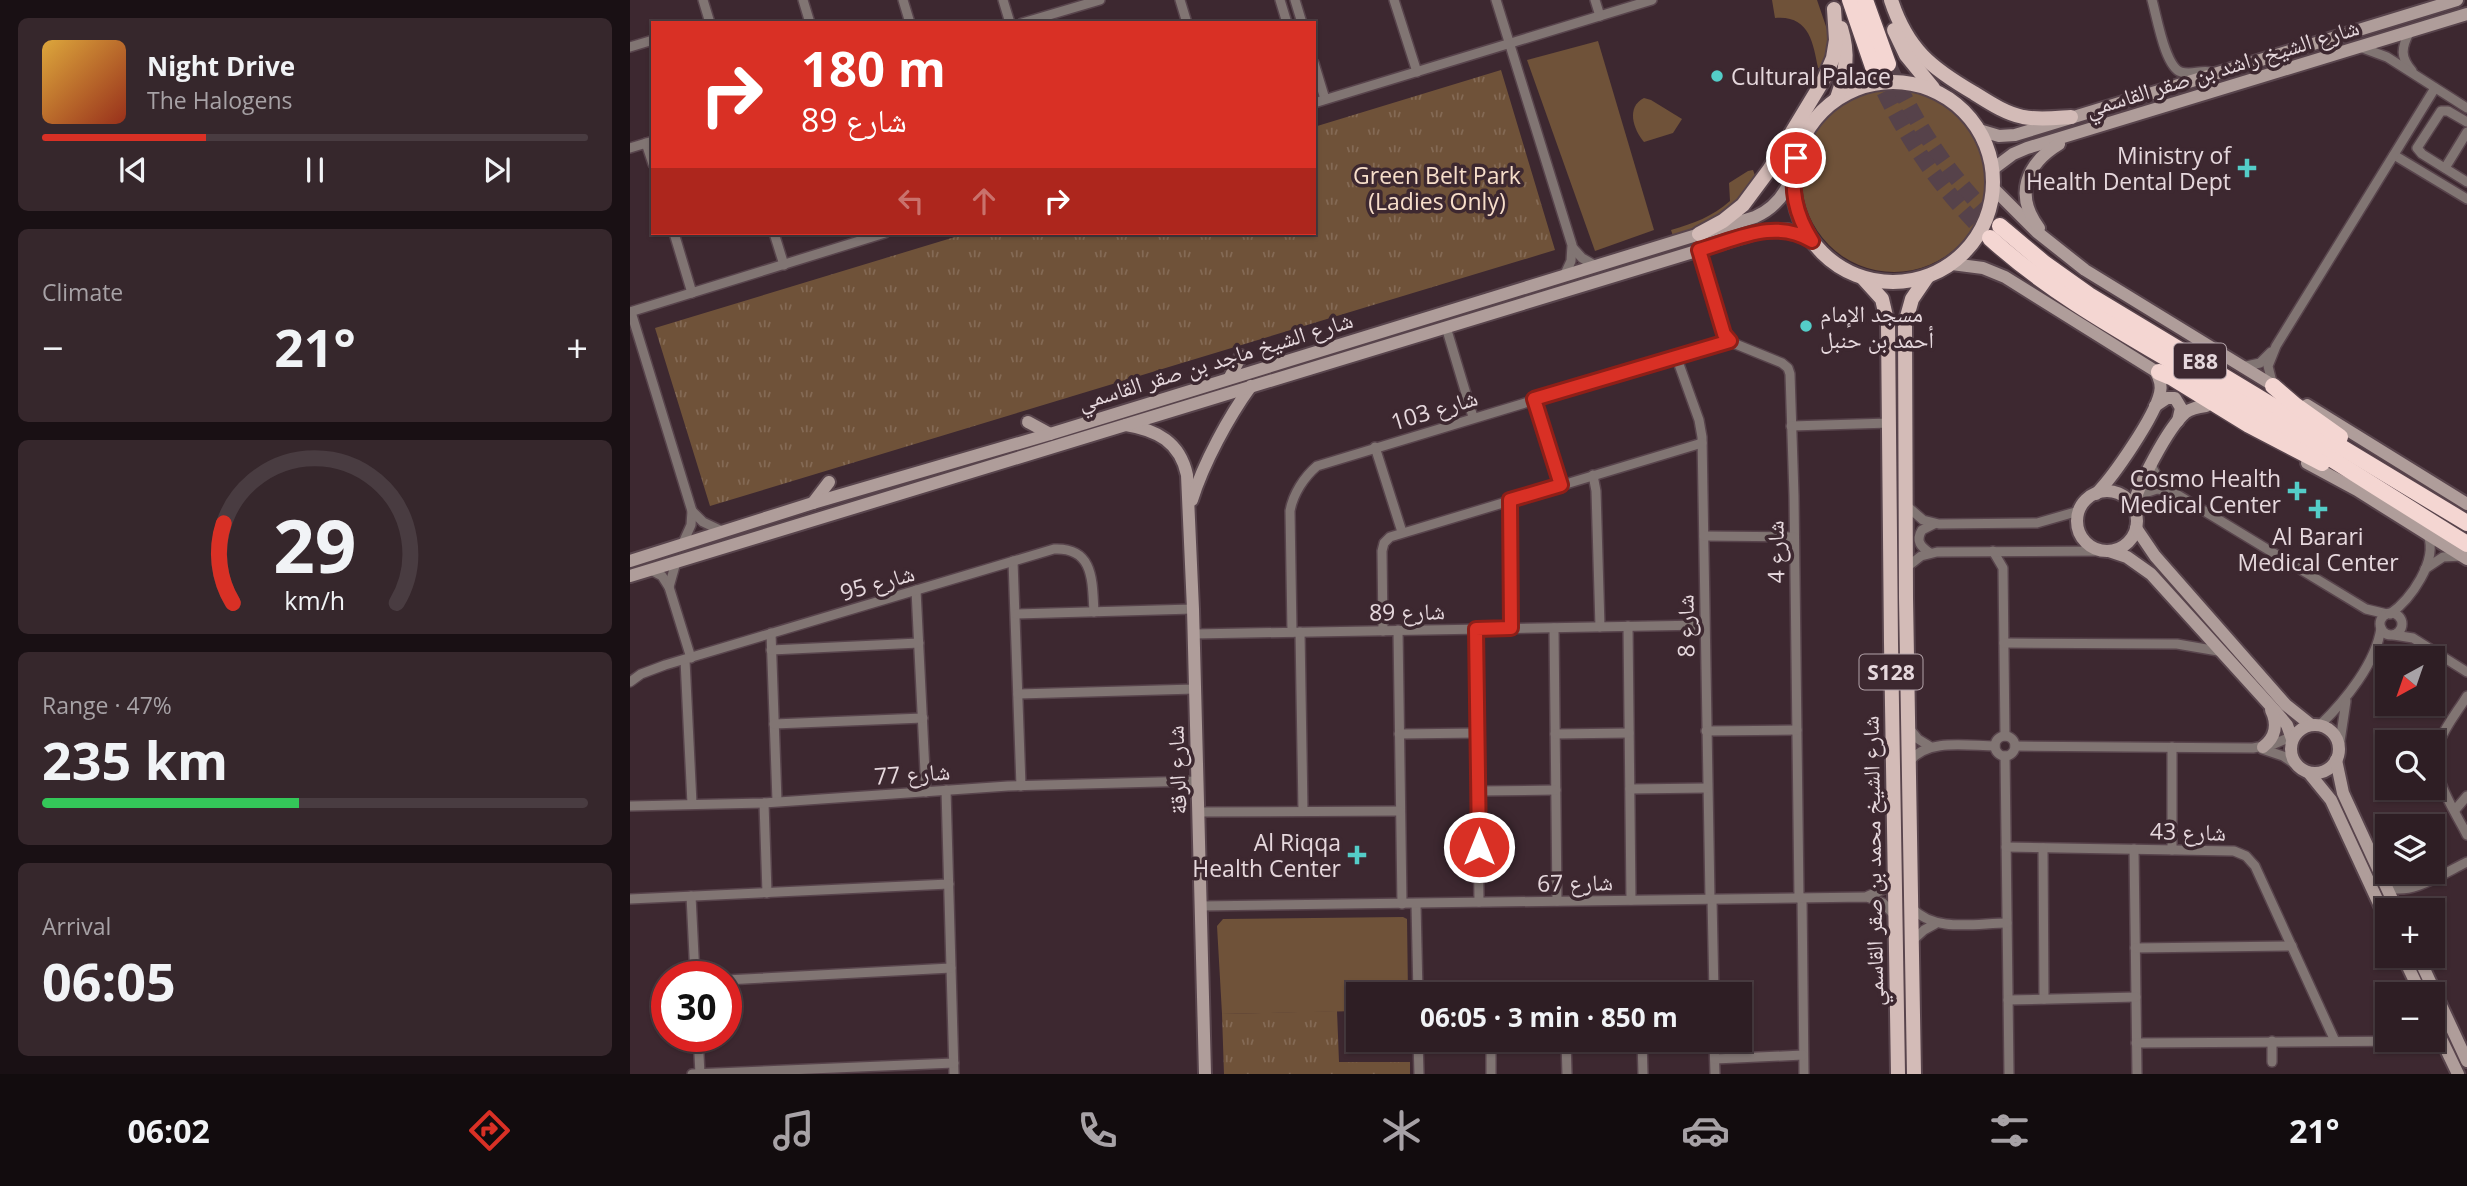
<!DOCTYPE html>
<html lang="en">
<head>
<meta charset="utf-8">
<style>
  :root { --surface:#2e1e24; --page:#36272c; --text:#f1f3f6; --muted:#a7a2a6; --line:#493c41; --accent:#d93025 }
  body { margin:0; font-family:"Open Sans","Noto Naskh Arabic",sans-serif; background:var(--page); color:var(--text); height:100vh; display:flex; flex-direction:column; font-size:26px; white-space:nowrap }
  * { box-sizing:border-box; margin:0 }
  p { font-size:23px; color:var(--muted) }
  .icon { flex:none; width:38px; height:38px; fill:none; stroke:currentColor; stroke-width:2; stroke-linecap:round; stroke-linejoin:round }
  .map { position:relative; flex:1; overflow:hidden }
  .side { display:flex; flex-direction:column; gap:18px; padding:18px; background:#191014; width:630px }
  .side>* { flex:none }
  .guide { position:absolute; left:21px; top:21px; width:665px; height:214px; border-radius:0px; box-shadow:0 2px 5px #0004,0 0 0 2px var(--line); background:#d93025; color:#fff; overflow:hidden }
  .needle { width:46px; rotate:220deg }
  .fabs { position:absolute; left:1745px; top:646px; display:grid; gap:14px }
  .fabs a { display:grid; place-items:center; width:70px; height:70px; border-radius:0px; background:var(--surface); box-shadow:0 2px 5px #0004,0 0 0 2px var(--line); font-size:35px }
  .speed { position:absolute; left:21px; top:961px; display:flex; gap:14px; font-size:35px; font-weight:700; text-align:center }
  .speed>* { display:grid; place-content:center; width:91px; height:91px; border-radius:50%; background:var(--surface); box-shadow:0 2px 5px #0004,0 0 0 2px var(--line); line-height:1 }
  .speed .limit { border:10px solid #d22; background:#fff; color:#111 }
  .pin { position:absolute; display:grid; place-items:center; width:60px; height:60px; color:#fff; margin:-30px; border:4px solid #fff; border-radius:50%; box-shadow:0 2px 7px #0007 }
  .me { position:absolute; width:77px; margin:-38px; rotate:0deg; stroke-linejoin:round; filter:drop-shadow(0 0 5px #0008) }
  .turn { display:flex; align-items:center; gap:24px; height:147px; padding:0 35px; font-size:32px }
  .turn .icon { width:91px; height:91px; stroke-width:2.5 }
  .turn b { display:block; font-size:49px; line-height:60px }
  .lanes { display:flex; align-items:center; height:66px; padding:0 35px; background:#0003; justify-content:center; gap:35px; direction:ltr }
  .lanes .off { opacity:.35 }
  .big { font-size:52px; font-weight:700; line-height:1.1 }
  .side .widget { flex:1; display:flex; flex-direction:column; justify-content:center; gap:10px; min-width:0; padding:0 24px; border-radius:10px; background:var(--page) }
  .side .dial { align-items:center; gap:0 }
  .dial svg { height:182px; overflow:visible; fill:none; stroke:var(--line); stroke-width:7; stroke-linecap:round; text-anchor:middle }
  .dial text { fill:var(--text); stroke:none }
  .song { display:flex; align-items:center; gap:21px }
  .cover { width:84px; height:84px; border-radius:10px; background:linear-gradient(135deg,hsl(40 70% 55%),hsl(10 70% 35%)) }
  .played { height:7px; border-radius:4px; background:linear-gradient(90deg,var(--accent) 30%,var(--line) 30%) }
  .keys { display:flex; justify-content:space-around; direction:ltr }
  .heat { display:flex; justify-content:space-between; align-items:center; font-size:38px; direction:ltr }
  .charge { height:10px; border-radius:5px; background:linear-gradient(90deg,#34c759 47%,var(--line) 0) }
  .trip { position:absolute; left:716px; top:982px; width:406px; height:70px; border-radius:0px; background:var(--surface); box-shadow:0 2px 5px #0004,0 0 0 2px var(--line); font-weight:700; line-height:70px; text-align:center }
  .dock { display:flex; height:112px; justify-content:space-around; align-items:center; background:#120c0e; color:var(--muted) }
  .dock .icon { width:49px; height:49px }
  .dock .selected { color:var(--accent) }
  .dock b { font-size:32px; color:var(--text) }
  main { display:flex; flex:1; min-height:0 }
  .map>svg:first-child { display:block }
  .grass { fill:#6f5239 }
  .park { fill:url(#park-tufts) }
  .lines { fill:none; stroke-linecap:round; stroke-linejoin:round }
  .highway-tunnel { stroke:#56424a; stroke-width:16; stroke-dasharray:16 8; stroke-linecap:butt }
  .street-casing { stroke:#58444c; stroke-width:12 }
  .secondary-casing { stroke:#58444c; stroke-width:16 }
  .primary-casing { stroke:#58444c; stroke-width:18 }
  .highway-casing { stroke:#58444c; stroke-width:19 }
  .street { stroke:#817573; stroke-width:9 }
  .secondary { stroke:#af9d9a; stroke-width:12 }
  .primary { stroke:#d3bbb7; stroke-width:14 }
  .highway { stroke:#f4d6d2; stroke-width:16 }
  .route-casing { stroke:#8d1f18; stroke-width:18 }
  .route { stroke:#d93025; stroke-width:12 }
  .poi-dot { fill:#54cdc8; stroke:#3d2830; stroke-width:2.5 }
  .labels { text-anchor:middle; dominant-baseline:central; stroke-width:7; stroke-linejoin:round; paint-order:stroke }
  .shield { fill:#3d2830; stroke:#b3a3a9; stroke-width:2 }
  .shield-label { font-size:21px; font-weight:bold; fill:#e6d8dd }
  .street-label { font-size:23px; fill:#e6d8dd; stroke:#3d2830 }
  .poi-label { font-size:23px; fill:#e6d8dd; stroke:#3d2830; text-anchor:end }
  .park-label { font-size:23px; fill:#f7deca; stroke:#3d2830 }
</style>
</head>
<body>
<main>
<section class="side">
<div class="widget">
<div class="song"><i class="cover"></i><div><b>Night Drive</b><p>The Halogens</p></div></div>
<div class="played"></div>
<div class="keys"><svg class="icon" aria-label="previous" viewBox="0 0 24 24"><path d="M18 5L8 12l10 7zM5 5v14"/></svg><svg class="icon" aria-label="pause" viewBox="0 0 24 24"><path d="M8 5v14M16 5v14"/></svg><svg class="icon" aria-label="next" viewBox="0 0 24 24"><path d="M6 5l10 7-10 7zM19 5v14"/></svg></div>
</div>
<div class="widget"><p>Climate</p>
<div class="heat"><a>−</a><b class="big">21°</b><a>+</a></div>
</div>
<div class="widget dial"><svg viewBox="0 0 100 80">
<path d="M14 69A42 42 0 1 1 86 69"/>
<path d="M14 69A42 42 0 0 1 10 34" stroke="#d93025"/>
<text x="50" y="56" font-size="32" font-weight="700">29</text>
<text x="50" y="72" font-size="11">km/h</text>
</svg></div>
<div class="widget"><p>Range · 47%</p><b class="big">235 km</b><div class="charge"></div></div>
<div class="widget"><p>Arrival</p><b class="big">06:05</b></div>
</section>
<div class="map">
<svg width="1837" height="1074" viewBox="0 0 1837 1074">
  <defs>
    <pattern id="park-tufts" width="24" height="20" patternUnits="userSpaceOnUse" patternTransform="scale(1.75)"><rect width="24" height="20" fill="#6f5239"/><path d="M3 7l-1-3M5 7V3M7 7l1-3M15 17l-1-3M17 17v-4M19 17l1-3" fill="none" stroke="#846a55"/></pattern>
  </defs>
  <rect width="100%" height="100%" fill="#3d2830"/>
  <g class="grass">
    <path d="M1142 0H1187L1200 38 1195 67 1188 68C1183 42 1179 15 1145 18Z"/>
    <path d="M968 41 1024 230 965 251 897 60Z"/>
    <circle cx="1264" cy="180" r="92"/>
    <path d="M1014 98 1021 100 1052 119 1043 133 1014 142C1003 129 996 107 1014 98Z"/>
    <path d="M1123 170 1127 181C1101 212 1081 225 1043 236L1041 230C1064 223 1082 217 1100 201L1099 183 1118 171Z"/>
    <path d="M773 917 777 919 778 994H728V1011L592 1014 587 926 593 919Z"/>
  </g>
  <g class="park">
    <path d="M871 70 925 250 80 506 25 328 338 233H684V127Z"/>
    <path d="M707 1011 709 1062H780V1074H594L592 1014Z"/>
  </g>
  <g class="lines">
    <g class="highway-tunnel">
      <path d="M1258 64C1289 130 1318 175 1370 226"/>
      <path d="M1244 70C1275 138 1307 185 1360 238"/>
    </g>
    <defs>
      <g id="street">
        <path d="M73 0 80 23"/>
        <path d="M173 0 180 23"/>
        <path d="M273 0 280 23"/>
        <path d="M373 0 380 23"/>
        <path d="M550 0 557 23"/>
        <path d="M650 0 657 23"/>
        <path d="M665 0 672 23"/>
        <path d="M764 0 787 72"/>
        <path d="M866 0 942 245 941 261 934 276"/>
        <path d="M965 0 970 16"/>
        <path d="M1522 0C1527 17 1535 67 1551 72 1563 76 1572 68 1585 73"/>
        <path d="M392 23 470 0"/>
        <path d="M1780 31C1771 48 1770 57 1782 71"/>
        <path d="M0 47 23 40"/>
        <path d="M1730 47 1757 57 1837 108"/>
        <path d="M684 63 695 99"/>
        <path d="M684 103 1022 0"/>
        <path d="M1837 122 1818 111H1811L1787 148 1792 154 1837 182"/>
        <path d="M16 143 23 164"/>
        <path d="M0 148 23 141"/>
        <path d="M1764 155 1837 199"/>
        <path d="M1815 168 1837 132"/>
        <path d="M44 233 62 293"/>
        <path d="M144 233 154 265"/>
        <path d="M943 248 952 258 966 266"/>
        <path d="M1069 250 1096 338 1103 343 1152 363 1158 368 1160 374 1164 496 1169 898"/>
        <path d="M0 312 255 233"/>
        <path d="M1 312 62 511 61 525 52 545"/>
        <path d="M816 327 843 417"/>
        <path d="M1046 356 1069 420 1072 437 1080 899"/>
        <path d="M1612 367 1630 363 1641 352"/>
        <path d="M1643 386 1638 366 1646 346 1805 88"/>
        <path d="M904 399 931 485"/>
        <path d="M1161 426 1260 423"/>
        <path d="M745 447 772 532"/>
        <path d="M1521 465 1529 480 1543 492 1736 609 1757 614"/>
        <path d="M963 475 966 491 970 627"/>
        <path d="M1506 496 1527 489 1541 491"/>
        <path d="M880 500 881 629"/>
        <path d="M1277 506 1293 520 1309 524 1407 523 1449 511"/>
        <path d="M62 511 73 522 92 531"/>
        <path d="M1074 536 1164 537"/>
        <path d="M1363 551 1373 568 1375 736"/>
        <path d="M1300 553C1291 547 1285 541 1292 530L1304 524"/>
        <path d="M383 561 391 786"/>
        <path d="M1277 567 1291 556 1307 552 1473 551"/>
        <path d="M1795 569 1813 557 1833 556"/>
        <path d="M21 570 32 576 39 587 61 658"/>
        <path d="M39 587 46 562"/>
        <path d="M286 590 296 792"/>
        <circle cx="1761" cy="624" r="11"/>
        <path d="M386 614 563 609"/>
        <path d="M1760 614C1781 599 1808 561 1798 535"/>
        <path d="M998 626 1001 900"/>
        <path d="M924 628 927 901"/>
        <path d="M846 629 849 902"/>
        <path d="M768 630 772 904"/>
        <path d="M753 631 752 551 754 543 760 537 1072 443"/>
        <path d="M662 632 660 511C663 494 674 477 687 466L1100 341"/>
        <path d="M670 632 673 811"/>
        <path d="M141 633 147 801"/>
        <path d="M564 634 1074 625"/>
        <path d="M1764 635 1783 638 1837 672"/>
        <path d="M1374 643 1547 644 1588 651"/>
        <path d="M141 650 289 643"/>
        <path d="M55 660 62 804"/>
        <path d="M0 682 11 674 35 665 424 549C465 547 462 583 464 612"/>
        <path d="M388 694 565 689"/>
        <path d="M1837 696C1828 711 1815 726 1809 743 1798 774 1824 809 1837 835"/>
        <path d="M144 724 293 718"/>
        <path d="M1690 725C1715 701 1746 663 1751 628"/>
        <path d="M1279 728 1288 739 1301 747"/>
        <path d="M1076 731 1167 730"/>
        <path d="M769 734 848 733"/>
        <path d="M925 734 999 733"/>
        <circle cx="1375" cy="746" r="10"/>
        <path d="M1385 746 1623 748 1644 744 1665 735"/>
        <path d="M1542 747V850"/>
        <path d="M1709 748 1716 701"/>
        <path d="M1632 749 1653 756 1665 764"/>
        <path d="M1375 756 1379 1074"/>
        <path d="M1280 761C1298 738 1338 746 1365 746"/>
        <path d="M1000 789 1077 788"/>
        <path d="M316 790 324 1074"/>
        <path d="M849 791 926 790"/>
        <path d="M134 803 137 893"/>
        <path d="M0 806 134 803 378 786 567 781"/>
        <path d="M1825 810 1837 796"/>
        <path d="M568 812 770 811"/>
        <path d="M1376 847 1604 851 1616 856 1625 866 1705 1041"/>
        <path d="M1413 848 1414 999"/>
        <path d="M1504 849 1507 1074"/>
        <path d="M1756 886C1778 898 1816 872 1837 862"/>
        <path d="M61 896 65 976"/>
        <path d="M1238 896 1252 890 1265 875"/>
        <path d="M1172 898 1174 1074"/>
        <path d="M0 899 319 884"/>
        <path d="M1082 899 1084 994"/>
        <path d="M786 904 788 994"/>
        <path d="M570 906 1237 897 1253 903 1265 916"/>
        <path d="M1282 908C1305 933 1346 923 1377 923"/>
        <path d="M1282 941 1294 930 1305 924"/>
        <path d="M1505 948 1662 946"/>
        <path d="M96 980 321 968"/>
        <path d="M1057 994 1083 993"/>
        <path d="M1378 1000 1506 997"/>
        <path d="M68 1036 70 1074"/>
        <path d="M788 1040 789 1074"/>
        <path d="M861 1040V1074"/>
        <path d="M936 1040 937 1074"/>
        <path d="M1012 1040 1013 1074"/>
        <path d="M1084 1040 1085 1074"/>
        <path d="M1642 1041V1062"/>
        <path d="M1506 1043 1780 1041 1802 1043 1817 1050"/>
        <path d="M1085 1059 1173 1055"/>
        <path d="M62 1074 324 1063"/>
      </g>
      <g id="secondary">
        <path d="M1349 130 1369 136 1385 135 1827 0"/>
        <path d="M1363 169 1383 154 1397 148 1837 14"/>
        <path d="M1364 189 1407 232 1455 270 1649 389"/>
        <path d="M1409 228C1384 195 1396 164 1429 144"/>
        <path d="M1322 264 1353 268 1375 277 1535 377"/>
        <path d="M600 377 611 356"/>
        <path d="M1677 405 1837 504"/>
        <path d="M1525 406 1537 398H1545L1551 408 1548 421"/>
        <path d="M398 422 420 434"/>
        <path d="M496 425C527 430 550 442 557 475L563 609 575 1074"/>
        <path d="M1677 463 1727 490 1837 559"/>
        <circle cx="1477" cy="521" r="30"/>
        <path d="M1466 494C1484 476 1525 416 1530 393 1532 385 1530 379 1526 372"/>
        <path d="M562 500C573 464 599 416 621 386"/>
        <path d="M183 503 199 482"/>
        <path d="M1503 507C1508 485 1538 428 1555 413 1561 408 1568 407 1576 406"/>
        <path d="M1506 528 1525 556 1656 705 1681 725"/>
        <path d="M1479 551 1497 557 1521 574 1647 713 1657 725 1662 739"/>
        <path d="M0 561 183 503 420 434 1125 217C1145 208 1157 193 1163 172"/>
        <path d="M0 576 1132 231 1158 230 1182 241"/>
        <circle cx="1685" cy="749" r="24"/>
        <path d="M1633 747C1646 737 1648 724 1641 710"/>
        <path d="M1706 760 1713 793 1767 910"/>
        <path d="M1679 773 1701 800 1757 921"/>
        <path d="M1773 956 1791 994"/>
        <path d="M1788 956 1837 1061"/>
        <path d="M1802 1020 1828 1074"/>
      </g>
      <g id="primary">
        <path d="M1261 0C1277 49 1301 68 1344 93 1360 103 1375 113 1393 117 1409 120 1425 118 1441 117"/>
        <path d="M1264 30 1276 55 1303 88"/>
        <circle cx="1263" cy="182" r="100"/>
        <path d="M1207 98C1216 73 1219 54 1211 28"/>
        <path d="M1069 234 1093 221 1113 205 1139 170 1194 79 1203 58 1206 40 1204 9"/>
        <path d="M1233 278 1252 299 1258 325 1261 643 1268 1074"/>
        <path d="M1284 1074 1276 598 1275 324 1282 299 1297 277"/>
      </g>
      <g id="highway">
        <path d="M1220 0 1244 70"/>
        <path d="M1235 0 1258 64"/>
        <path d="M1370 226 1414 263 1459 295 1837 523"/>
        <path d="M1360 238C1427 299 1507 340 1585 387 1670 438 1753 492 1837 544"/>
        <path d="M1529 372 1541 377 1619 425 1692 463"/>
        <path d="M1643 386 1665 405 1710 437"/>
      </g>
    </defs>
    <use href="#street" class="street-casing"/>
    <use href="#secondary" class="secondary-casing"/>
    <use href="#primary" class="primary-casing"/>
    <use href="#highway" class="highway-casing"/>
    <use href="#street" class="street"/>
    <use href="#secondary" class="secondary"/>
    <use href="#primary" class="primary"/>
    <use href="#highway" class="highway"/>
  </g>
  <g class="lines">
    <defs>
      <path id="route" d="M849 847 846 629 881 628 880 500 931 485 904 399 1100 341 1094 334 1069 250C1107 239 1145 218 1182 241 1165 214 1160 189 1166 158"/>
    </defs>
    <use href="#route" class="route-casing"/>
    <use href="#route" class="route"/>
  </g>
  <g class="poi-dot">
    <circle cx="1087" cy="76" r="7"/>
    <path d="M1613.5 157.5h7v7h7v7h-7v7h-7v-7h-7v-7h7z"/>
    <circle cx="1176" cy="326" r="7"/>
    <path d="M1663.5 480.5h7v7h7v7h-7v7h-7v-7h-7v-7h7z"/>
    <path d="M1684.5 498.5h7v7h7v7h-7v7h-7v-7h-7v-7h7z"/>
    <path d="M723.5 844.5h7v7h7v7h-7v7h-7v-7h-7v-7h7z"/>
  </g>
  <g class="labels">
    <g class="shield">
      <rect x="1544" y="343.5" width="52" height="35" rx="5"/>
      <rect x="1229.5" y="654.5" width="63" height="35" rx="5"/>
    </g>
    <g class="shield-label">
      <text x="1570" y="361">E88</text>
      <text x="1261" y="672">S128</text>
    </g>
    <g class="street-label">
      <text transform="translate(1592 67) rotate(-17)">شارع الشيخ راشد بن صقر القاسمي</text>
      <text transform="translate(585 360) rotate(-17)">شارع الشيخ ماجد بن صقر القاسمي</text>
      <text transform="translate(804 409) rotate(-17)">شارع 103</text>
      <text transform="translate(1145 552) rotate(-91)">شارع 4</text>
      <text transform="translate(247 582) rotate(-16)">شارع 95</text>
      <text transform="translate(777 611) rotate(-1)">شارع 89</text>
      <text transform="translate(1055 626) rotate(-91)">شارع 8</text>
      <text transform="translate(546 770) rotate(-92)">شارع الرقة</text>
      <text transform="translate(282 773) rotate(-4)">شارع 77</text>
      <text transform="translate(1558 831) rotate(1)">شارع 43</text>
      <text transform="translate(1242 861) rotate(-91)">شارع الشيخ محمد بن صقر القاسمي</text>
      <text transform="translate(945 882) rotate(-1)">شارع 67</text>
    </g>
    <g class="poi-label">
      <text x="1101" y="76" text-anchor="start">Cultural Palace</text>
      <text x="1601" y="155">Ministry of<tspan x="1601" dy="26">Health Dental Dept</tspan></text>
      <text x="1190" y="313" text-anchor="start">مسجد الإمام<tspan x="1190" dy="26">أحمد بن حنبل</tspan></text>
      <text x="1651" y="478">Cosmo Health<tspan x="1651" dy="26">Medical Center</tspan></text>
      <text x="1688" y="536" text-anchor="middle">Al Barari<tspan x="1688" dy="26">Medical Center</tspan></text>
      <text x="711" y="842">Al Riqqa<tspan x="711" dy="26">Health Center</tspan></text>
    </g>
    <g class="park-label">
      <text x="807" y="175">Green Belt Park<tspan x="807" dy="26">(Ladies Only)</tspan></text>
    </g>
  </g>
</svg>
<div class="fabs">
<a><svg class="needle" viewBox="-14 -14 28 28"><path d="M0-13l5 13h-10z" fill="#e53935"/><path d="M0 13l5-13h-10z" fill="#a7a2a6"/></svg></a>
<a><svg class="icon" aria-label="search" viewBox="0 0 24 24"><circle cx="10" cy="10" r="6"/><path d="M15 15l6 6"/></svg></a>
<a><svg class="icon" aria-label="layers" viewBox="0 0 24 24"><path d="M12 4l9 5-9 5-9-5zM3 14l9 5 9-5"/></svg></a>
<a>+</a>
<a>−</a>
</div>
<div class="speed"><div class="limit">30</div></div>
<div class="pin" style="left:1166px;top:158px;background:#d93025"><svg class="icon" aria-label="arrive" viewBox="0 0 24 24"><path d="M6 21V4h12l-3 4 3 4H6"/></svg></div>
<svg class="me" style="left:849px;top:847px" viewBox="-20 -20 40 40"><circle r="17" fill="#d93025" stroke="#fff" stroke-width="3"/><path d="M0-11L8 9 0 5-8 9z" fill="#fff"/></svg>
<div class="trip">06:05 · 3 min · 850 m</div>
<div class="guide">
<div class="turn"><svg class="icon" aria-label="right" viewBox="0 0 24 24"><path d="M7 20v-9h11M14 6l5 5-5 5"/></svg><div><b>180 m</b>شارع 89</div></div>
<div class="lanes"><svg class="icon off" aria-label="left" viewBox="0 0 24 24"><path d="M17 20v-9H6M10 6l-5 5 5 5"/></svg><svg class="icon off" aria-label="ahead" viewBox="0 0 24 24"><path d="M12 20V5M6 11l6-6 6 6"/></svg><svg class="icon" aria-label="right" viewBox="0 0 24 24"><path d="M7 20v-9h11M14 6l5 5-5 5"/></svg></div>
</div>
</div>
</main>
<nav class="dock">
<b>06:02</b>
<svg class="icon selected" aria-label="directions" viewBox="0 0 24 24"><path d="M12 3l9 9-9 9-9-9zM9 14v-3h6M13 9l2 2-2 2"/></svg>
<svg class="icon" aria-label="music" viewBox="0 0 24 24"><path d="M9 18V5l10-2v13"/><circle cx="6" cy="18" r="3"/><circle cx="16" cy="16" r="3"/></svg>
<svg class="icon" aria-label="phone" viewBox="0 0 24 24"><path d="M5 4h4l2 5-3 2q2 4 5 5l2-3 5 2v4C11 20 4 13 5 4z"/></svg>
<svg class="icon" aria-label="climate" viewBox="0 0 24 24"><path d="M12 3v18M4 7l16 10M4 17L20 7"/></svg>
<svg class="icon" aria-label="car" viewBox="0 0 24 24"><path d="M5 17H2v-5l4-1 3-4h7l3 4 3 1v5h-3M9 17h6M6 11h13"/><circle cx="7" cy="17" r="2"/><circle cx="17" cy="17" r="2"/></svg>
<svg class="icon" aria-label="filters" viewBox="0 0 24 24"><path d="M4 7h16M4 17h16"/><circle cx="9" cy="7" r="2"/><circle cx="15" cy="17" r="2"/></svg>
<b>21°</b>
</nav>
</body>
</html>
